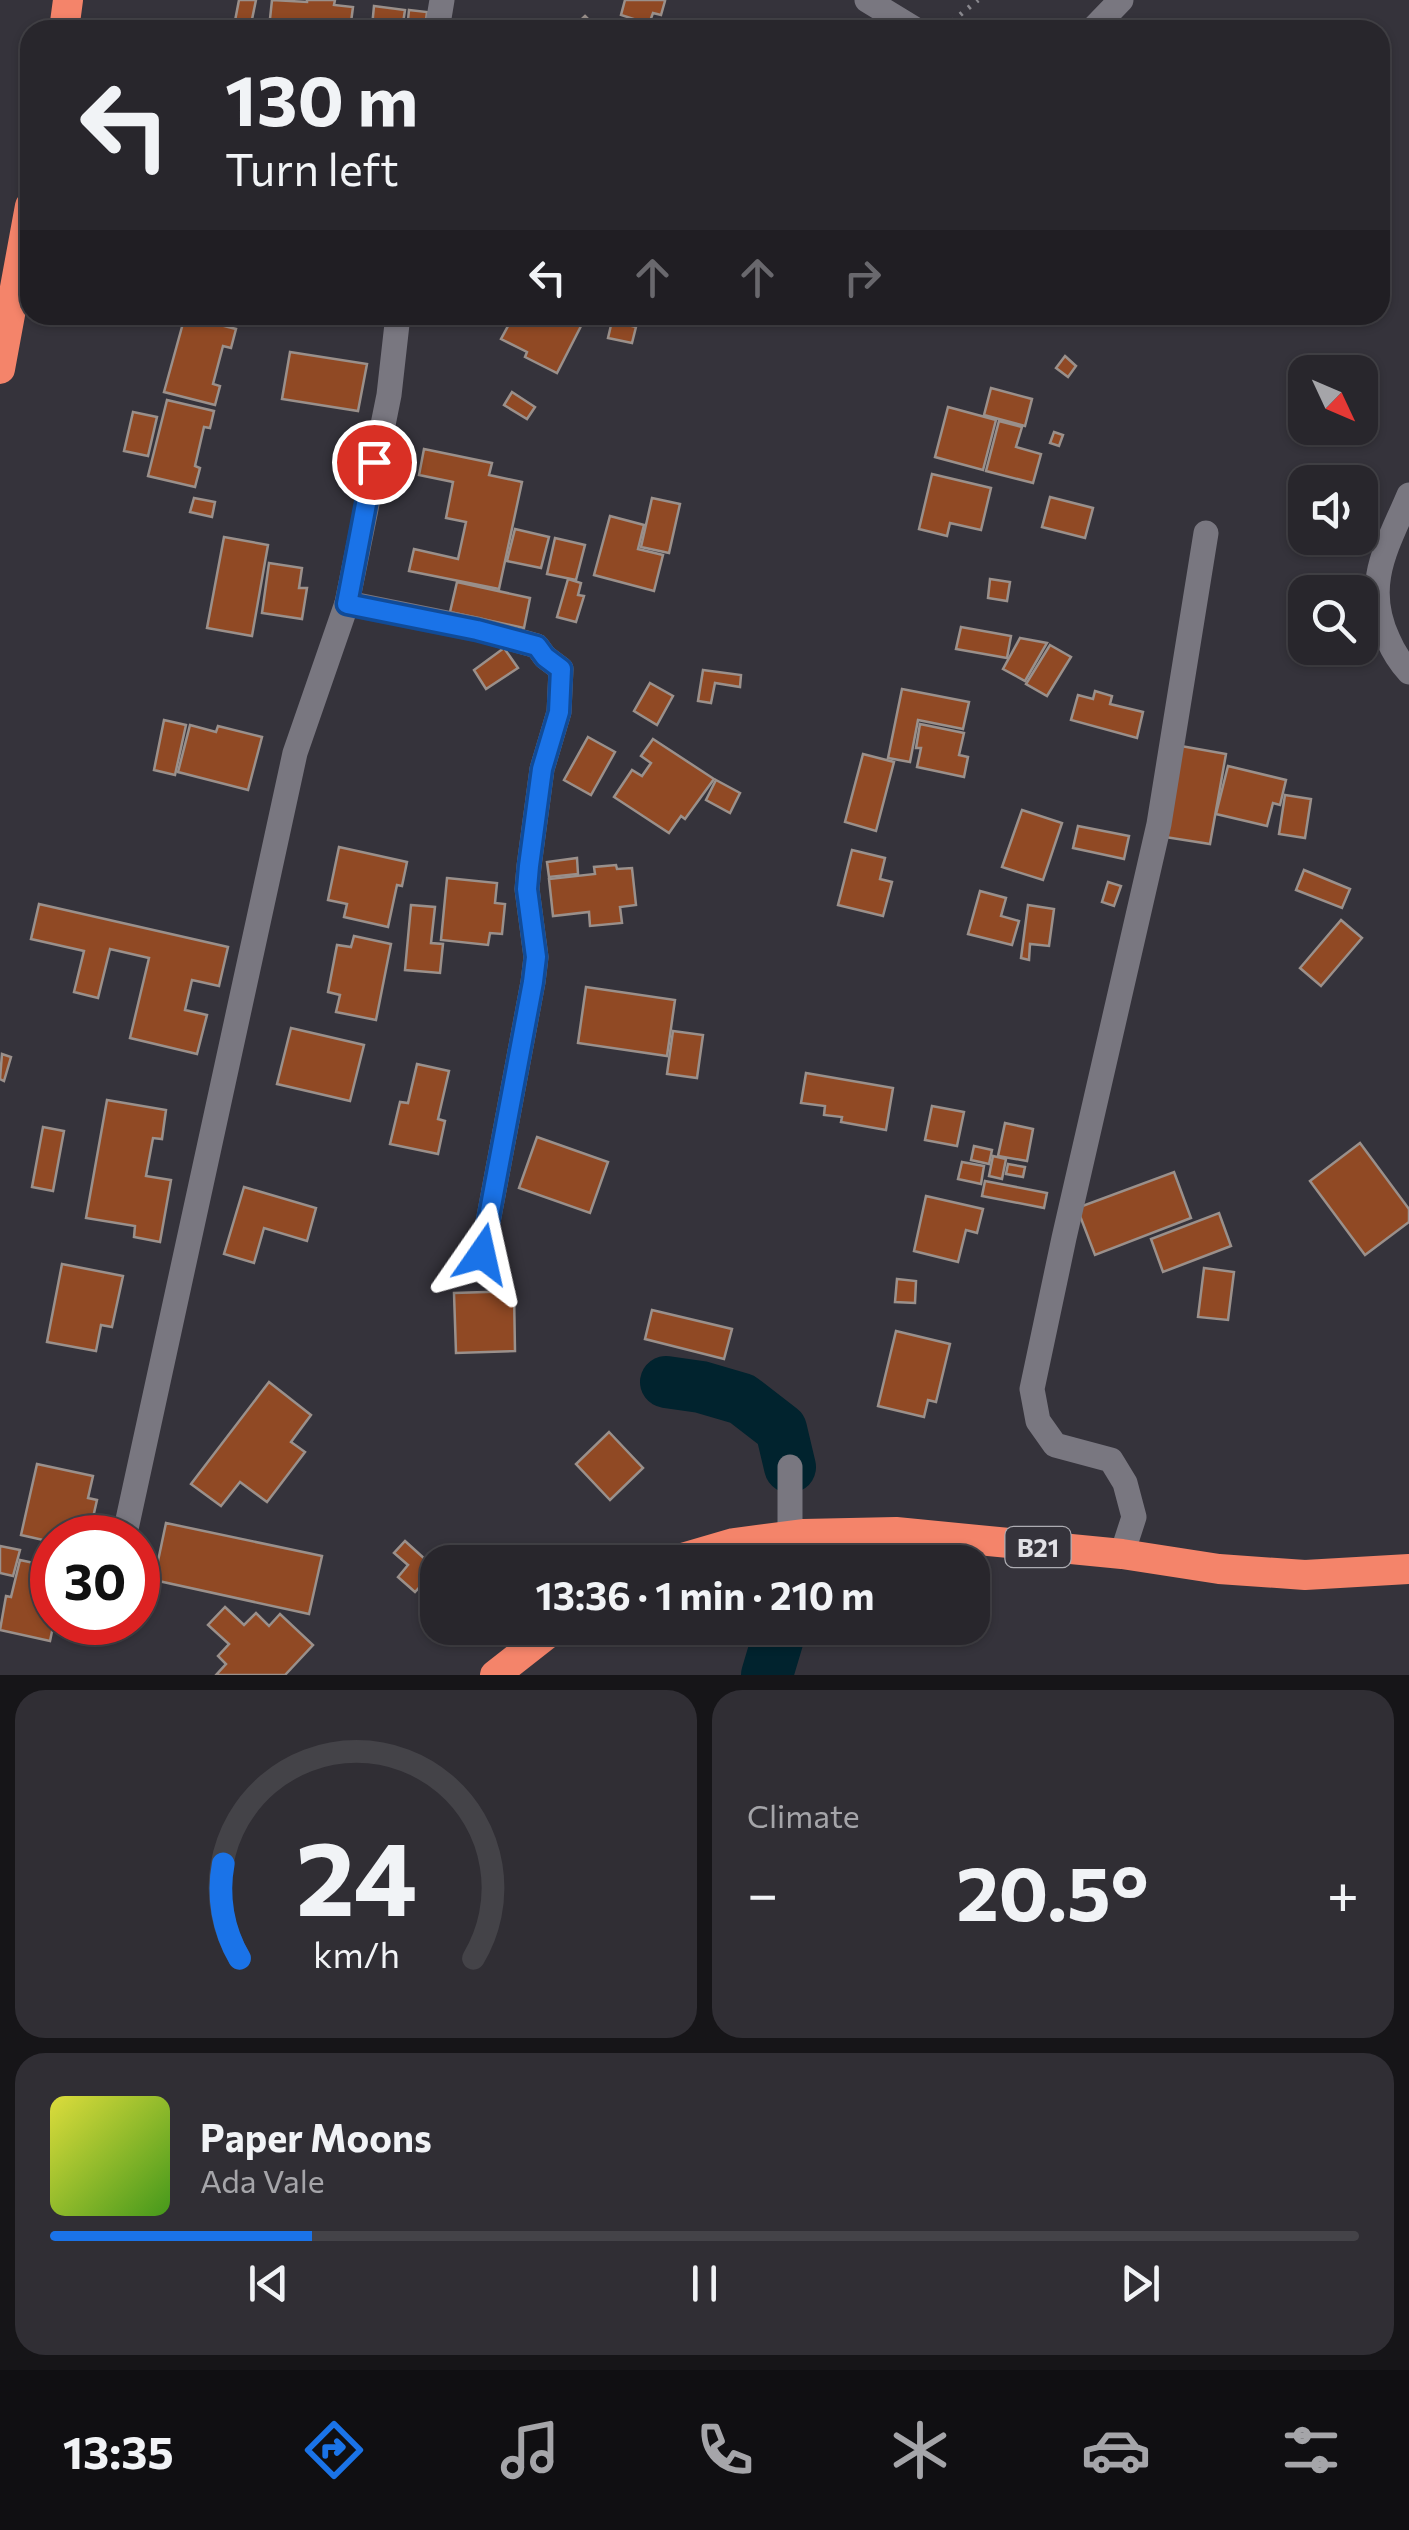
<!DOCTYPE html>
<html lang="en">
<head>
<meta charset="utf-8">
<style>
  :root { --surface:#28262c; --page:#302e34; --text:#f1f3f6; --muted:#a5a5a9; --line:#444348; --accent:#1a73e8 }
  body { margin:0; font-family:Commissioner,sans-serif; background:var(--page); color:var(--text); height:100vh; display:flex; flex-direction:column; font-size:38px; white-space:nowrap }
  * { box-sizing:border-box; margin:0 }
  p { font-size:32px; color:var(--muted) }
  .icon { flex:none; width:55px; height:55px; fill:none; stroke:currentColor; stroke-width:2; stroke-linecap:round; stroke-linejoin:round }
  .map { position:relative; height:1675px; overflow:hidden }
  .side { display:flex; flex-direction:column; gap:15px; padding:15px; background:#161518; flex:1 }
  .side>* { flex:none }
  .banner { position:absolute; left:20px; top:20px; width:1370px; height:305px; border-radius:30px; box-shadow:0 2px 8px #0004,0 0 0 2px var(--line); background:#28262c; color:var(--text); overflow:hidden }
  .needle { width:65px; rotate:134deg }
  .controls { position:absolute; left:1288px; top:355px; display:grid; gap:20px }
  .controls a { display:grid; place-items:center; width:90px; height:90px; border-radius:20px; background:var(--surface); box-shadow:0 2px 8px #0004,0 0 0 2px var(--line); font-size:50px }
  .speed { position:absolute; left:30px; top:1515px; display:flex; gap:20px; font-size:50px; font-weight:700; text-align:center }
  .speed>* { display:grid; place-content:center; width:130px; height:130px; border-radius:50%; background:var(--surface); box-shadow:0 2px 8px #0004,0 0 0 2px var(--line); line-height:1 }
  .speed .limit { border:15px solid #d22; background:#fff; color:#111 }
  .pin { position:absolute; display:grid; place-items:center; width:85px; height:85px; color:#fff; margin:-42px; border:5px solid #fff; border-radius:50%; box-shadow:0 2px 10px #0007 }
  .me { position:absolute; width:110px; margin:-55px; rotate:11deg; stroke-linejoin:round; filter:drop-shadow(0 0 8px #0008) }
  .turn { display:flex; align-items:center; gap:35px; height:210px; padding:0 40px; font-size:45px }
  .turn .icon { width:130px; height:130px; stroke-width:2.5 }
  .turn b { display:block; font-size:70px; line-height:85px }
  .lanes { display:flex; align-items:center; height:95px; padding:0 40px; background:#0003; justify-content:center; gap:50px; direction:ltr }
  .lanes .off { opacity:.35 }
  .big { font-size:75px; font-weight:700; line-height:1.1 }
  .side .tile { flex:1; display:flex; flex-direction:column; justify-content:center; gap:15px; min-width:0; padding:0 35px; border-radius:30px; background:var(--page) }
  .side .dial { align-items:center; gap:0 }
  .dial svg { height:260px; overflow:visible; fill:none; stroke:var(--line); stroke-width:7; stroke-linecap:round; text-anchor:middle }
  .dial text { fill:var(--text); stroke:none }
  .song { display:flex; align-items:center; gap:30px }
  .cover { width:120px; height:120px; border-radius:15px; background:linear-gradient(135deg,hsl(60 70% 55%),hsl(100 70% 35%)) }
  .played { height:10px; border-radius:5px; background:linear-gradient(90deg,var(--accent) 20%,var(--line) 20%) }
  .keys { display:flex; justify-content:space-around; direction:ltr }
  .heat { display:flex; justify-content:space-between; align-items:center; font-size:55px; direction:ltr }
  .side .tiles { flex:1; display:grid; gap:15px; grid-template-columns:1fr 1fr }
  .tile:last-child { grid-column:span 2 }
  .trip { position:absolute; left:420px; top:1545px; width:570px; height:100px; border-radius:30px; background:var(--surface); box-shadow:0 2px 8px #0004,0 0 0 2px var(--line); font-weight:700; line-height:100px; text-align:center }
  .tabs { display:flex; height:160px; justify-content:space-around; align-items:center; background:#100f12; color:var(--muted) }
  .tabs .icon { width:70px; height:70px }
  .tabs .selected { color:var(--accent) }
  .tabs b { font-size:45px; color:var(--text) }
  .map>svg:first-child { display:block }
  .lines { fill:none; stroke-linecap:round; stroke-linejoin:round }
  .river { stroke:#01232e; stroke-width:52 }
  .building { fill:#904924; stroke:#9a908b; stroke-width:2.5 }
  .path { stroke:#89888e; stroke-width:5; stroke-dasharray:2.5 8; stroke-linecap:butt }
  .street { stroke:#797780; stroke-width:25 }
  .highway { stroke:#f4846a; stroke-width:30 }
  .route-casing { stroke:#114b97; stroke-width:25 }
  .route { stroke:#1a73e8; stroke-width:18 }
  .labels { text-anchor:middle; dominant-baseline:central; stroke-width:10; stroke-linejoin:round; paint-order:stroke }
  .shield { fill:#35333b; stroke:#adacb2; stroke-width:2.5 }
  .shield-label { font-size:25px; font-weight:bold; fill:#e1e0e5 }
</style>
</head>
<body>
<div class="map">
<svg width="1409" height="1675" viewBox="0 0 1409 1675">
  <rect width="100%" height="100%" fill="#35333b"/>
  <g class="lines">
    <g class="river">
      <path d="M666 1382 701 1387 742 1399 781 1429 790 1467"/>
      <path d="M767 1675 781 1628"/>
    </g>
  </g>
  <g class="building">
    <path d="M239 0H256L250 29 234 26Z"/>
    <path d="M272 0 307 2V0H335L334 5 353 7 350 30 269 28Z"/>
    <path d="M625 0H663L665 1 661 15 653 13 649 24 621 15Z"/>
    <path d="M374 6 405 10 402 30 372 27Z"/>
    <path d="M409 10 427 12 425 30H407Z"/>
    <path d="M585 16 599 30H570Z"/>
    <path d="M514 315H568L566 319 581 326 557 373 525 357 527 352 501 339Z"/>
    <path d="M185 316 236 329 231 348 223 346 213 384 220 386 215 405 164 392Z"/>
    <path d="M612 321 636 327 632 343 608 338Z"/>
    <path d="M290 352 367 364 358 411 282 399Z"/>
    <path d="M1065 356 1076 366 1068 377 1056 368Z"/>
    <path d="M991 388 1032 399 1025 426 984 415Z"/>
    <path d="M512 392 535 407 527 419 504 405Z"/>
    <path d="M167 400 214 411 210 428 204 427 195 466 200 468 195 487 148 476Z"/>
    <path d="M948 407 996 420 983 470 935 457Z"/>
    <path d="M133 412 157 417 148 456 124 451Z"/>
    <path d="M999 421 1022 427 1016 447 1041 454 1033 483 986 471Z"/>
    <path d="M1054 432 1063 435 1059 446 1050 443Z"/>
    <path d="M424 449 492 463 489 475 522 482 499 589 409 571 414 549 458 559 466 522 446 518 453 482 419 475Z"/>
    <path d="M932 474 991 488 981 530 950 523 947 536 919 529Z"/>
    <path d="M1050 497 1093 508 1085 538 1042 527Z"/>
    <path d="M194 498 215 502 212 517 190 512Z"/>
    <path d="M652 498 680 504 669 553 641 547Z"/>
    <path d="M610 516 644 525 638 549 663 555 654 591 594 575Z"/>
    <path d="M515 529 549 537 541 568 507 561Z"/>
    <path d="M224 537 268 545 252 636 207 628Z"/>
    <path d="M555 538 585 545 576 580 547 574Z"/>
    <path d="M269 563 302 568 299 588H307L302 619 262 613Z"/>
    <path d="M568 579 581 583 578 595 584 596 576 622 557 617Z"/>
    <path d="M990 579 1010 582 1007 601 988 598Z"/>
    <path d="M457 582 530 598 524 628 450 612Z"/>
    <path d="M961 627 1011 636 1007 658 956 649Z"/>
    <path d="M1020 638 1047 643 1025 681 1003 669Z"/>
    <path d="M1050 645 1071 657 1047 696 1026 684Z"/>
    <path d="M504 648 518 668 486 689 474 670Z"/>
    <path d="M703 670 741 675 740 687 715 683 711 703 698 701Z"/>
    <path d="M650 683 673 696 657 725 634 711Z"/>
    <path d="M902 689 969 702 963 729 918 720 910 762 888 758Z"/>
    <path d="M1095 691 1112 696 1110 704 1143 712 1137 738 1071 720 1078 695 1093 699Z"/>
    <path d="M164 720 186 725 175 775 154 770Z"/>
    <path d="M920 724 964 733 959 755 968 757 964 777 917 767 921 748H916Z"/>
    <path d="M190 725 216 732 218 726 262 737 248 790 178 772Z"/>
    <path d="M588 737 615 752 591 795 564 780Z"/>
    <path d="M653 739 714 779 685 819 681 816 669 833 614 797 632 770 642 776 651 763 641 756Z"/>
    <path d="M1181 746 1226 754 1210 844 1165 837Z"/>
    <path d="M863 754 894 762 876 831 845 822Z"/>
    <path d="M1228 766 1286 780 1280 805 1273 803 1267 826 1216 814Z"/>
    <path d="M716 780 740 793 730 813 706 800Z"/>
    <path d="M1285 795 1311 799 1305 838 1279 834Z"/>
    <path d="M1022 810 1062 823 1043 880 1002 867Z"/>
    <path d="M1078 826 1129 836 1124 859 1073 848Z"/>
    <path d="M339 847 407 862 402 886 397 885 388 927 344 917 347 904 328 900Z"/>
    <path d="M852 850 885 858 880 879 892 882 883 916 838 905Z"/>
    <path d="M577 858 578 874 549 877 547 862Z"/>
    <path d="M616 865 617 869 632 868 636 905 620 907 622 923 590 926 589 912 553 916 549 879 595 874 594 867Z"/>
    <path d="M1304 870 1350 889 1342 908 1296 890Z"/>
    <path d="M447 878 497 883 495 903 505 904 502 934 490 933 488 945 441 940Z"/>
    <path d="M1108 882 1121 886 1114 906 1102 902Z"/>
    <path d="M980 891 1006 898 1001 916 1019 921 1012 945 968 934Z"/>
    <path d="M39 904 228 947 219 986 192 980 185 1010 207 1015 197 1054 130 1038 149 958 110 949 98 998 74 992 84 951 31 939Z"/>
    <path d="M411 905 435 907 431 943 443 944 440 973 405 970Z"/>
    <path d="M1028 905 1054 909 1049 946 1030 944 1029 960 1021 958Z"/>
    <path d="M1341 920 1362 938 1321 986 1300 968Z"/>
    <path d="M354 936 391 944 376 1020 336 1012 340 995 328 992 337 945 351 947Z"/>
    <path d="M586 987 675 1000 667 1056 578 1043Z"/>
    <path d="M291 1028 364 1045 350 1101 277 1084Z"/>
    <path d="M673 1031 703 1035 697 1078 667 1074Z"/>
    <path d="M2 1054 11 1057 4 1081 0 1079Z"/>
    <path d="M417 1064 449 1071 438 1119 445 1121 438 1154 390 1144 400 1102 408 1103Z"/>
    <path d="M806 1073 893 1088 886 1130 841 1122 842 1117 824 1115 825 1106 801 1103Z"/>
    <path d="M107 1100 166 1110 162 1139 153 1138 146 1176 171 1180 160 1242 134 1237 135 1226 86 1218Z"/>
    <path d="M932 1106 964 1112 957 1146 925 1140Z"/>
    <path d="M1005 1123 1033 1129 1027 1161 998 1156Z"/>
    <path d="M43 1127 64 1131 53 1191 32 1187Z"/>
    <path d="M537 1137 608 1162 590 1213 519 1188Z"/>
    <path d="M1360 1143 1409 1209V1222L1365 1255 1310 1181Z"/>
    <path d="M974 1146 992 1150 989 1164 971 1160Z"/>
    <path d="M993 1156 1006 1159 1002 1179 989 1176Z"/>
    <path d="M962 1162 984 1166 981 1184 958 1179Z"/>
    <path d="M1008 1164 1025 1167 1023 1177 1006 1174Z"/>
    <path d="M1174 1172 1191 1218 1095 1255 1077 1208Z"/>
    <path d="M985 1181 1047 1193 1044 1208 982 1196Z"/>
    <path d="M244 1187 316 1208 307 1241 264 1228 254 1263 224 1254Z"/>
    <path d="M926 1196 983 1209 977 1233 966 1230 958 1262 914 1251Z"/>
    <path d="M1219 1213 1231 1246 1163 1272 1151 1239Z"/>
    <path d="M62 1264 123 1276 112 1327 101 1325 96 1351 47 1342Z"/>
    <path d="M1204 1268 1234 1272 1228 1320 1198 1317Z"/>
    <path d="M897 1279 916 1281 915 1303 895 1302Z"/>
    <path d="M514 1291 515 1351 456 1353 454 1293Z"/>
    <path d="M652 1310 732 1329 724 1359 645 1339Z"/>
    <path d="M896 1331 950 1344 936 1402 928 1400 924 1417 878 1406Z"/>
    <path d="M269 1382 311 1415 291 1442 305 1452 267 1502 240 1482 221 1506 191 1484Z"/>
    <path d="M609 1432 643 1468 610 1500 576 1464Z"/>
    <path d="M37 1464 93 1476 88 1498 97 1500 89 1535 79 1533 78 1538H52V1542L21 1535Z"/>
    <path d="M166 1523 322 1556 309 1614 154 1580Z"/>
    <path d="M405 1541 436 1569 415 1592 398 1577 408 1565 394 1553Z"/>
    <path d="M0 1546 20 1550 13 1576 0 1573Z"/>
    <path d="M37 1552 52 1555V1590L49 1605 52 1606V1622H54L50 1641 0 1630 6 1596 11 1597 20 1560 34 1563Z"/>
    <path d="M225 1607 244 1625 256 1613 269 1626 280 1614 313 1645 285 1675H216L226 1664 218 1656 229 1644 208 1625Z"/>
  </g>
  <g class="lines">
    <path class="path" d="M944 28 978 0"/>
    <g class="street">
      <path d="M867 0 916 30"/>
      <path d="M437 30 442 0"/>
      <path d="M1092 30 1121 0"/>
      <path d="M1409 495C1388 545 1362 584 1388 639 1393 651 1400 662 1409 672"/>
      <path d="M347 603 477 629 537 646 545 657 561 669 559 712 542 769 529 866 527 889 536 957 533 982 482 1254"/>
      <path d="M790 1467V1562"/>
      <path d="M124 1538 295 753 347 603 389 395 398 315"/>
      <path d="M1122 1554 1134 1517 1125 1483 1111 1460 1055 1445 1038 1421 1032 1389 1064 1238 1159 824 1206 533"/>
    </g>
    <g class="highway">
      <path d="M64 30 68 0"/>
      <path d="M0 369 30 206"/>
      <path d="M669 1562 734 1543 803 1534 896 1532 1122 1554 1219 1569 1305 1575 1409 1569"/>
      <path d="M495 1675 555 1628"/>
    </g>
  </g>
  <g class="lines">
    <defs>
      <path id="route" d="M374 462 347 604 477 630 537 646 545 657 561 669 559 712 542 769 529 866 527 889 536 957 533 982 482 1254"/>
    </defs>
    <use href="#route" class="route-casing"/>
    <use href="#route" class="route"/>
  </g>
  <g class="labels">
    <rect class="shield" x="1005.5" y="1527" width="65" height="40" rx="8"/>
    <g class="shield-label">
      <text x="1038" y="1547">B21</text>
    </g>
  </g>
</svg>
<div class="controls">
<a><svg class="needle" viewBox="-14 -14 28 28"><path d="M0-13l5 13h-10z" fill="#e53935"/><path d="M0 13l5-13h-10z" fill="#a5a5a9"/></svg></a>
<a><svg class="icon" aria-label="sound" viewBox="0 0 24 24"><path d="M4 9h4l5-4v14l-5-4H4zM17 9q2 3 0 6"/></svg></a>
<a><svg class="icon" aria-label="search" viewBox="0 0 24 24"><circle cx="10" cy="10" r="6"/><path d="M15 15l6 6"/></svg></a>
</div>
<div class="speed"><div class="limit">30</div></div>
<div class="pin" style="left:374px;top:462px;background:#d93025"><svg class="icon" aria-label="arrive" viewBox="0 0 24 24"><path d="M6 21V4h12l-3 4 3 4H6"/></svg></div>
<svg class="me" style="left:482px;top:1254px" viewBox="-20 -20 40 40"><path d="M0-17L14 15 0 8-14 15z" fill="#1a73e8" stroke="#fff" stroke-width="4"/></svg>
<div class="trip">13:36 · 1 min · 210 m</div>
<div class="banner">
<div class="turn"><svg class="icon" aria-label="left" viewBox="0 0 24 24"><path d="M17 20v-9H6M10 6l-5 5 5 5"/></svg><div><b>130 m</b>Turn left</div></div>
<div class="lanes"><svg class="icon" aria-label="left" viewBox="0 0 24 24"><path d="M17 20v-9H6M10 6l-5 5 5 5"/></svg><svg class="icon off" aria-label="ahead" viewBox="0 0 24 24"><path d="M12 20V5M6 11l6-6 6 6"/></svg><svg class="icon off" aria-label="ahead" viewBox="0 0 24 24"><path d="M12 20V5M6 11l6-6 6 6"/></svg><svg class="icon off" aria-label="right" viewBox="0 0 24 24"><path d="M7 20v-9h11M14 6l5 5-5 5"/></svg></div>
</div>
</div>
<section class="side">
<div class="tiles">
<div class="tile dial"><svg viewBox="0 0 100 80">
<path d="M14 69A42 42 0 1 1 86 69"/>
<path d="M14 69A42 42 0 0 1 9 40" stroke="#1a73e8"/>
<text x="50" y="56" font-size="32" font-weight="700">24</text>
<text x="50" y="72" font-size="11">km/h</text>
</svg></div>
<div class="tile"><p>Climate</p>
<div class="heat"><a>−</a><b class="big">20.5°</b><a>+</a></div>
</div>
<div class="tile">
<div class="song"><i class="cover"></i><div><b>Paper Moons</b><p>Ada Vale</p></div></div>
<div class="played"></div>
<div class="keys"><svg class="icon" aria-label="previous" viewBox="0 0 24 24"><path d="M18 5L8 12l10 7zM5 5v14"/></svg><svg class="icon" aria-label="pause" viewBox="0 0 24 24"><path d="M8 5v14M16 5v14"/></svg><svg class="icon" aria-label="next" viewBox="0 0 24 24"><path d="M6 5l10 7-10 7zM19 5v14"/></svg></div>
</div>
</div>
</section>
<nav class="tabs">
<b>13:35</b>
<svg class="icon selected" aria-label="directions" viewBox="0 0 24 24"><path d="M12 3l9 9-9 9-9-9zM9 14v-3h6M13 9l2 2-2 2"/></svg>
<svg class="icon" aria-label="music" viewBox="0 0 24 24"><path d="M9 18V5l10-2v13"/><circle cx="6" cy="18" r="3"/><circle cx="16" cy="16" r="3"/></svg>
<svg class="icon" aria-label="phone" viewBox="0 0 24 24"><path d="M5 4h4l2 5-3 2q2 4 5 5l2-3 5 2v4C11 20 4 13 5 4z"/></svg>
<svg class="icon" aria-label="climate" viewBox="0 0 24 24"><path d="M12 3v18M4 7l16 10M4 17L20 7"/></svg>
<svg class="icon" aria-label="car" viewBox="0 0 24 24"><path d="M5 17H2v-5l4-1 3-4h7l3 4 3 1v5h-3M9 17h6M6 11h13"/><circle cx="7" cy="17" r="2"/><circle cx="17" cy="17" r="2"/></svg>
<svg class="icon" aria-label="filters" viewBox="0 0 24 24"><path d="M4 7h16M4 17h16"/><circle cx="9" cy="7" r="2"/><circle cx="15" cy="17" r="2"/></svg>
</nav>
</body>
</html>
